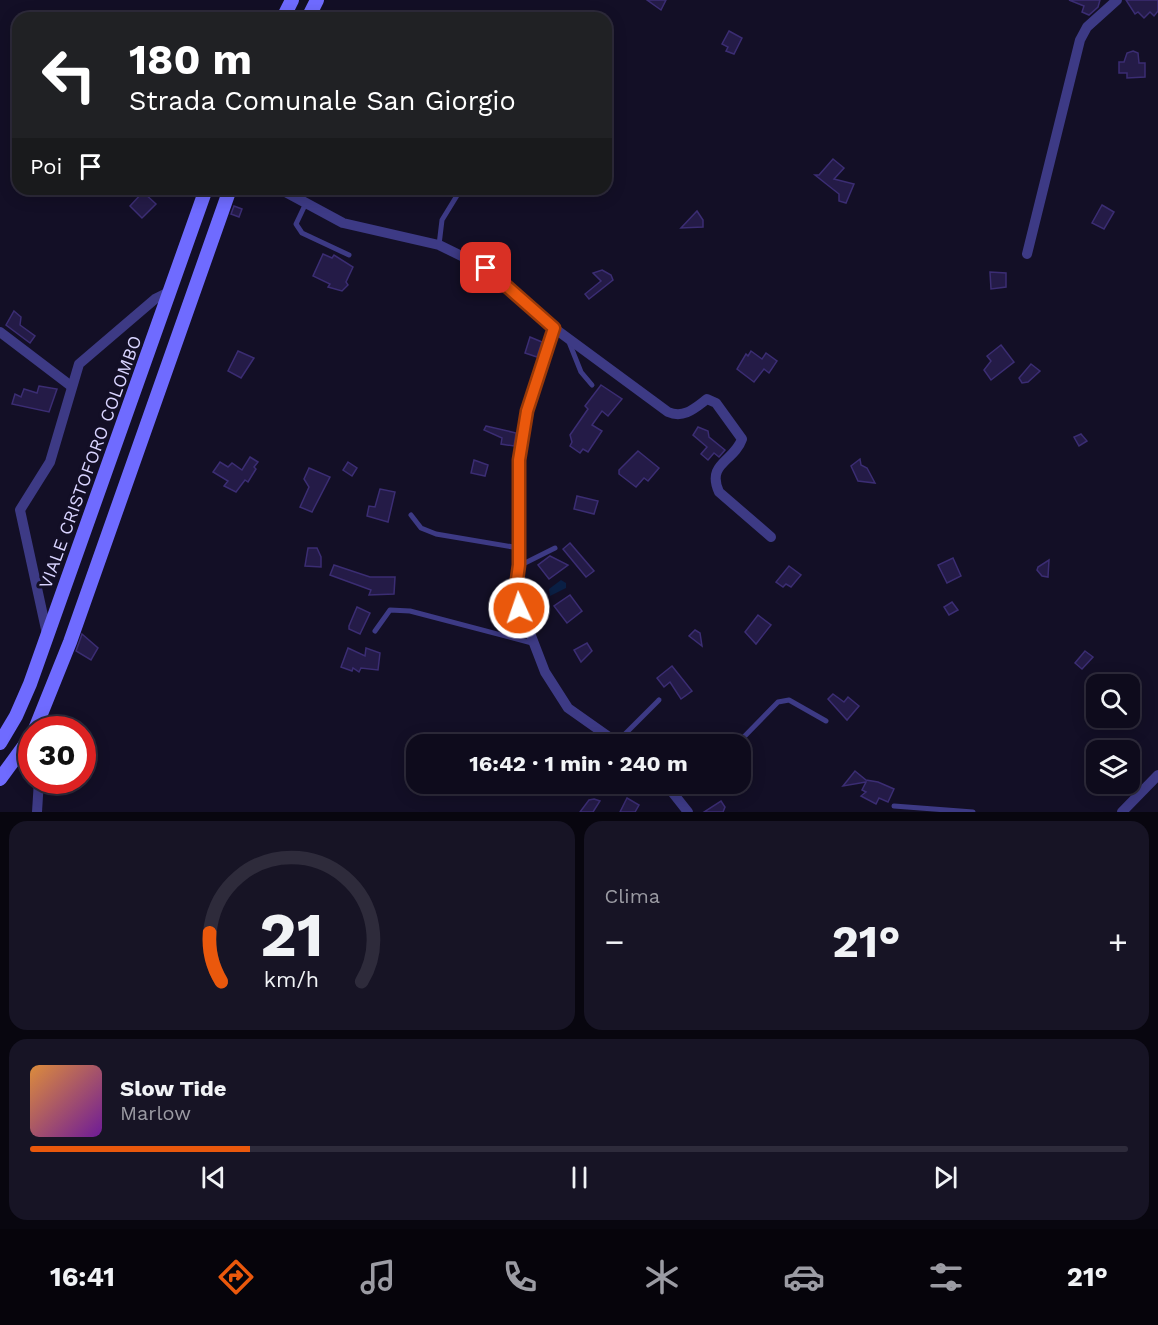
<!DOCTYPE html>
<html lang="it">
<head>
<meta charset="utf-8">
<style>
  :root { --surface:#0e0b1c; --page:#171425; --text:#f1f3f6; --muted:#9b9ba3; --line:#2e2b3b; --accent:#ea580c }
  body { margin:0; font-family:"Work Sans",sans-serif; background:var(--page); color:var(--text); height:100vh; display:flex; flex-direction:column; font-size:22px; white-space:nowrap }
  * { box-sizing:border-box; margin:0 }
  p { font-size:20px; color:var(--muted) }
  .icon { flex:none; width:33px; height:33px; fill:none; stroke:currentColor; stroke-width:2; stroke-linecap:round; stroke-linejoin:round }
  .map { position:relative; height:812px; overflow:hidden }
  .sheet { display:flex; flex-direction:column; gap:9px; padding:9px; background:#08060f; flex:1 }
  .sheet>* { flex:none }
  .hud { position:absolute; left:12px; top:12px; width:600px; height:183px; border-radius:18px; box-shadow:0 3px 15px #0003,0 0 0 2px var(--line); background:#202124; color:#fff; overflow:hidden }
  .tools { position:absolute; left:1086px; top:674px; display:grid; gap:12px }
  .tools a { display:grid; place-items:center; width:54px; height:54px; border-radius:12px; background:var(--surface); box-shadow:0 3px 15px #0003,0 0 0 2px var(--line); font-size:30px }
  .speed { position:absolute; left:18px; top:716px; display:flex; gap:12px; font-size:30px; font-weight:700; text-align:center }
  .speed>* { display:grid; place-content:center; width:78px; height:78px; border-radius:50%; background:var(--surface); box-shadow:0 3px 15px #0003,0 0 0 2px var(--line); line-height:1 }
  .speed .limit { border:9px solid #d22; background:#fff; color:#111 }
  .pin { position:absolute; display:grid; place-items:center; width:51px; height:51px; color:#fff; margin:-26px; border-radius:12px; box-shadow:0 3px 9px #0006 }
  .me { position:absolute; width:66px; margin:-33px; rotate:357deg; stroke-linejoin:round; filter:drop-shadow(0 0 4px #0008) }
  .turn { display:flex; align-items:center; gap:21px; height:126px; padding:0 18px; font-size:27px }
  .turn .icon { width:78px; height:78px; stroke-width:2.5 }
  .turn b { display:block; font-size:42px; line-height:51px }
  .then { display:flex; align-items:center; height:57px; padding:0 18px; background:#0003; gap:12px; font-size:22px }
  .big { font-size:45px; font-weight:700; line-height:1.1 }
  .sheet .card { flex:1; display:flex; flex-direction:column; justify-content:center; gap:9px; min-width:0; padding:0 21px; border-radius:18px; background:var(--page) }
  .sheet .dial { align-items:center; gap:0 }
  .dial svg { height:156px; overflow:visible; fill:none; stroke:var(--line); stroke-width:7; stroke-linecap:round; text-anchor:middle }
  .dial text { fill:var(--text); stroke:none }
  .song { display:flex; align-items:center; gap:18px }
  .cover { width:72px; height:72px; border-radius:9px; background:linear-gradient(135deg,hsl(30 70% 55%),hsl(280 70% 35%)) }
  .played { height:6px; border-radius:3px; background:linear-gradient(90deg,var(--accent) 20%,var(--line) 20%) }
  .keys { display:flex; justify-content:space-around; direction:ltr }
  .heat { display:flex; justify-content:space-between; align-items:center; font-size:33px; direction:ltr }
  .sheet .tiles { flex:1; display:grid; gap:9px; grid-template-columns:1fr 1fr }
  .card:last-child { grid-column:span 2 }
  .trip { position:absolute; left:406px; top:734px; width:345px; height:60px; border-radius:18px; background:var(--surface); box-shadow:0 3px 15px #0003,0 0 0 2px var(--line); font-weight:700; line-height:60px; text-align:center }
  .tabs { display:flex; height:96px; justify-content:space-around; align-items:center; background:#06040b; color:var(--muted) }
  .tabs .icon { width:42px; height:42px }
  .tabs .current { color:var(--accent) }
  .tabs b { font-size:27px; color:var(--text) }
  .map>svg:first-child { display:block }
  .water { fill:#0a1f44 }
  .building { fill:#241b47; stroke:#3b2d73; stroke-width:1.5 }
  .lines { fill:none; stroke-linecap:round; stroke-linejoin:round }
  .lane { stroke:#3d3a85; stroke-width:5 }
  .street { stroke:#3d3a85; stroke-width:10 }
  .secondary { stroke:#6f6bff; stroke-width:14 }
  .route-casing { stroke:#983908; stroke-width:15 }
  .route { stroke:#ea580c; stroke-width:10 }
  .labels { text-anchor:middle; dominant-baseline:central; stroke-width:6; stroke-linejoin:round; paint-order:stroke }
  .street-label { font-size:18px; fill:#d9d4ff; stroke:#130f26 }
</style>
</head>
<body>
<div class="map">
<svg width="1158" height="812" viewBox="0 0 1158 812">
  <rect width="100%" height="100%" fill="#130f26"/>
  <path class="water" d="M561 580 566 583V588L550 596 549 589Z"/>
  <g class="building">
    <path d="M647 0H666L661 10Z"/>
    <path d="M1069 0H1100L1098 7 1089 15 1082 12 1084 6Z"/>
    <path d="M1126 0H1158V11L1154 16 1150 12 1144 18 1138 12 1135 14Z"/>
    <path d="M729 31 742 38 734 54 726 51 728 47 722 44Z"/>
    <path d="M1133 51 1138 53 1139 63H1145V77L1127 78V73H1119V62H1124L1127 53Z"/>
    <path d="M833 159 844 168 834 179 854 184 846 203 839 201V194L815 175H819Z"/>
    <path d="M143 192 156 204 142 218 130 206Z"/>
    <path d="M1102 205 1114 212 1104 229 1092 223Z"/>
    <path d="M234 206 242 209 239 217 231 214Z"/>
    <path d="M697 211 703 220V227L681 228Z"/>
    <path d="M323 254 332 258 334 255 353 267 346 282 348 285 342 291 328 287 330 284 313 276Z"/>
    <path d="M602 270 611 275 613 280 589 299 585 294 601 281 593 273Z"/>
    <path d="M990 272 1006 273V287L991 289Z"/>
    <path d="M14 311 21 317 20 325 35 336 30 343 6 325Z"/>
    <path d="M530 337 542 342 537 357 525 353Z"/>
    <path d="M1001 345 1014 362 991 380 984 370 991 361 987 356Z"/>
    <path d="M238 351 254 358 241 378 228 371Z"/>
    <path d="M751 351 762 359 766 353 777 361 769 373 764 369 754 382 737 369 746 354 748 356Z"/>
    <path d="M1031 364 1040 371 1028 382 1022 383 1019 378Z"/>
    <path d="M601 385 622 399 608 416 602 411 592 425 602 431 588 452 583 449 580 453 570 446 572 442 570 435 588 409 585 406Z"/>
    <path d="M39 386 57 389 49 412 12 404 15 394 21 397 24 389 37 393Z"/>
    <path d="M486 426 516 433 514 446 501 444 502 438 484 430Z"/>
    <path d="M698 427 708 431 709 437 725 450 719 457 714 453 708 460 701 454 707 447 693 435Z"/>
    <path d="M1081 434 1087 441 1079 446 1074 437Z"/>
    <path d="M638 451 659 468 648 481 644 478 636 487 619 474V470Z"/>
    <path d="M250 457 258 462 254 467 256 469 248 482 245 480 236 492 224 486 228 481 213 472 220 462 228 467 232 463 242 470Z"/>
    <path d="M860 459 861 465 867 468 875 483 858 481 851 466Z"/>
    <path d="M474 460 488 465 485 476 471 473Z"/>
    <path d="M348 462 357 468 352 476 343 470Z"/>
    <path d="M309 468 330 477 312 512 300 507 309 487 304 479Z"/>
    <path d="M380 489 395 492 388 522 367 516 369 506 375 507Z"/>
    <path d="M577 496 598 501 594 514 574 509Z"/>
    <path d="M570 543 594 571 586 577 563 549Z"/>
    <path d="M308 548H317L321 557V567L305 566Z"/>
    <path d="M550 556 568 565 549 579 538 565Z"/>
    <path d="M953 558 961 576 947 583 938 565Z"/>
    <path d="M1049 560 1048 577 1042 576 1037 570 1038 567Z"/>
    <path d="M334 565 370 577H395L394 594 369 595 371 590 330 575Z"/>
    <path d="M789 566 801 575 791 587 786 584 783 587 776 582Z"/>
    <path d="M528 593 540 621 534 623 523 595Z"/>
    <path d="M570 595 582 611 567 623 554 606Z"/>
    <path d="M952 602 958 610 949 615 944 607Z"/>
    <path d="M357 607 370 613 360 634 349 629V626Z"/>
    <path d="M758 615 771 625 756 644 745 632Z"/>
    <path d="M695 630 700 633 702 646 689 636Z"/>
    <path d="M82 634 98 648 91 660 76 651Z"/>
    <path d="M587 643 592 651 581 662 574 650Z"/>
    <path d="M348 648 365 656 366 648 380 653 378 670 361 668 359 672 353 668 352 671 341 667Z"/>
    <path d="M1085 651 1093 657 1082 669 1075 663Z"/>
    <path d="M672 666 692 691 681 699 670 682 664 687 657 678Z"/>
    <path d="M833 694 844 702 848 697 859 706 847 720 828 699Z"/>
    <path d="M855 771 866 780 878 782 894 789 888 802 879 798 876 804 861 796 866 792 862 790 866 782 843 786Z"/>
    <path d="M627 798 639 805 635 812H620Z"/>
    <path d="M594 799 600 801 593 812H580L589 800Z"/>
    <path d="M721 801 725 807 723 812H704Z"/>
  </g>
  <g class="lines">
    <g class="lane">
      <path d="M306 203 296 224 302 233 349 255"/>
      <path d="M439 245 442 220 461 189"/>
      <path d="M569 342 581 372 592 385"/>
      <path d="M411 515 421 528 436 534 519 548"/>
      <path d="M519 566 555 548"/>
      <path d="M375 631 390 610 410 611 532 643"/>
      <path d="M617 742 659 700"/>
      <path d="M737 744 778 702 789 700 826 721"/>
      <path d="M676 794 689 783"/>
      <path d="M894 806 973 812"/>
    </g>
    <g class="street">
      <path d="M280 189 343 223 439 245 486 268 554 328 668 412C684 419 695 408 707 399L716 403 742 439C734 462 706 463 719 492L771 537"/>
      <path d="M1027 254 1080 40 1087 27 1117 0"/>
      <path d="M554 328 527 411 519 460V565L515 594 545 672 568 708 619 744"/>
      <path d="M0 332 71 386"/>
      <path d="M47 634 20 510 50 462 79 364 155 299 169 292"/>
      <path d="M665 783 688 812"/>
      <path d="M37 812 39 780"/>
      <path d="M1122 812 1158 775"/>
    </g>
    <g class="secondary">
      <path d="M283 18 292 0"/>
      <path d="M308 18 317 0"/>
      <path d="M35 729 70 642 230 189"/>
      <path d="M0 743 16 716 30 684 206 189"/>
      <path d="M0 779 32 735"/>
    </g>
  </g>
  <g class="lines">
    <defs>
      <path id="route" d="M486 268 554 328 527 411 519 460V565L515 594 519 608"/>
    </defs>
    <use href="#route" class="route-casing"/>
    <use href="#route" class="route"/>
  </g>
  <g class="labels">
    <g class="street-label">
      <text transform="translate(90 462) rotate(-70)">VIALE CRISTOFORO COLOMBO</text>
    </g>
  </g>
</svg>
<div class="tools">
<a><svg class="icon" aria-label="search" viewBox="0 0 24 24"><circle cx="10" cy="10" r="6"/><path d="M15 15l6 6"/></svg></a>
<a><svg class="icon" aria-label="layers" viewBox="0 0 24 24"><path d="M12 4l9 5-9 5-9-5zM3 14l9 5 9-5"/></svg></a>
</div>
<div class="speed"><div class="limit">30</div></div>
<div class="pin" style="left:486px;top:268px;background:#d93025"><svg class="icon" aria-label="arrive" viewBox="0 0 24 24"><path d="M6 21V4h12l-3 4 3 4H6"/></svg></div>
<svg class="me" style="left:519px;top:608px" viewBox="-20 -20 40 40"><circle r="17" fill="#ea580c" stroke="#fff" stroke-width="3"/><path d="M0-11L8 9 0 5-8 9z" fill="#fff"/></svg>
<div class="trip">16:42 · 1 min · 240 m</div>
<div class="hud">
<div class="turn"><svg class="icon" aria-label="left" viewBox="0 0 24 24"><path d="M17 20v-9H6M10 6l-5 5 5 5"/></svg><div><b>180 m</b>Strada Comunale San Giorgio</div></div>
<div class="then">Poi<svg class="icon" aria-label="arrive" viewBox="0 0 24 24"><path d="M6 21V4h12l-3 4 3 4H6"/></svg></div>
</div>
</div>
<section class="sheet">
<div class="tiles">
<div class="card dial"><svg viewBox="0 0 100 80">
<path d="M14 69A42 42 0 1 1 86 69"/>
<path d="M14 69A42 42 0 0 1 8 44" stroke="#ea580c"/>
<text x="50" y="56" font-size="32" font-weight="700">21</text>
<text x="50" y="72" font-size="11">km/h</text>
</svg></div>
<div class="card"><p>Clima</p>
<div class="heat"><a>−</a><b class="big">21°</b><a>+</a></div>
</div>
<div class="card">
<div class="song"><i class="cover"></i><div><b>Slow Tide</b><p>Marlow</p></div></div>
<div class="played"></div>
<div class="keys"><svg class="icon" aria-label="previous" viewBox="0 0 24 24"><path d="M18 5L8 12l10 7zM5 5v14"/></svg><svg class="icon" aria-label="pause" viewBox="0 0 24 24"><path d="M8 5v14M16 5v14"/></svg><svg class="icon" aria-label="next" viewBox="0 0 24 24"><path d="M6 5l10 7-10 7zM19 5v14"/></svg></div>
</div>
</div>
</section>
<nav class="tabs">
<b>16:41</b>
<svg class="icon current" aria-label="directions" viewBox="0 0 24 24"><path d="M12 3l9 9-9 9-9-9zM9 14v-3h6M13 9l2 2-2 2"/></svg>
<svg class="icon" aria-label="music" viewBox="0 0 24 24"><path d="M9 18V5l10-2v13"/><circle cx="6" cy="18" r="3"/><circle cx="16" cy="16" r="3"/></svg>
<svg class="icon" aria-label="phone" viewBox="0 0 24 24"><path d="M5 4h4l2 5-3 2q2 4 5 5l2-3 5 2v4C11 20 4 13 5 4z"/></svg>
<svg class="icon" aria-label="climate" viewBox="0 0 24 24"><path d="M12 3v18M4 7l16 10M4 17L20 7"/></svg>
<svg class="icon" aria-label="car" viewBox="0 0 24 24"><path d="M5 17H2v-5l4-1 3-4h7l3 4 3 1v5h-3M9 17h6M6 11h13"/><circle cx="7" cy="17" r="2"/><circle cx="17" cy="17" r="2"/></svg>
<svg class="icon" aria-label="filters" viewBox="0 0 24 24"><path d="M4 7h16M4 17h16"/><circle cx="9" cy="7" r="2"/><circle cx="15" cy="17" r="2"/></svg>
<b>21°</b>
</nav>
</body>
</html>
